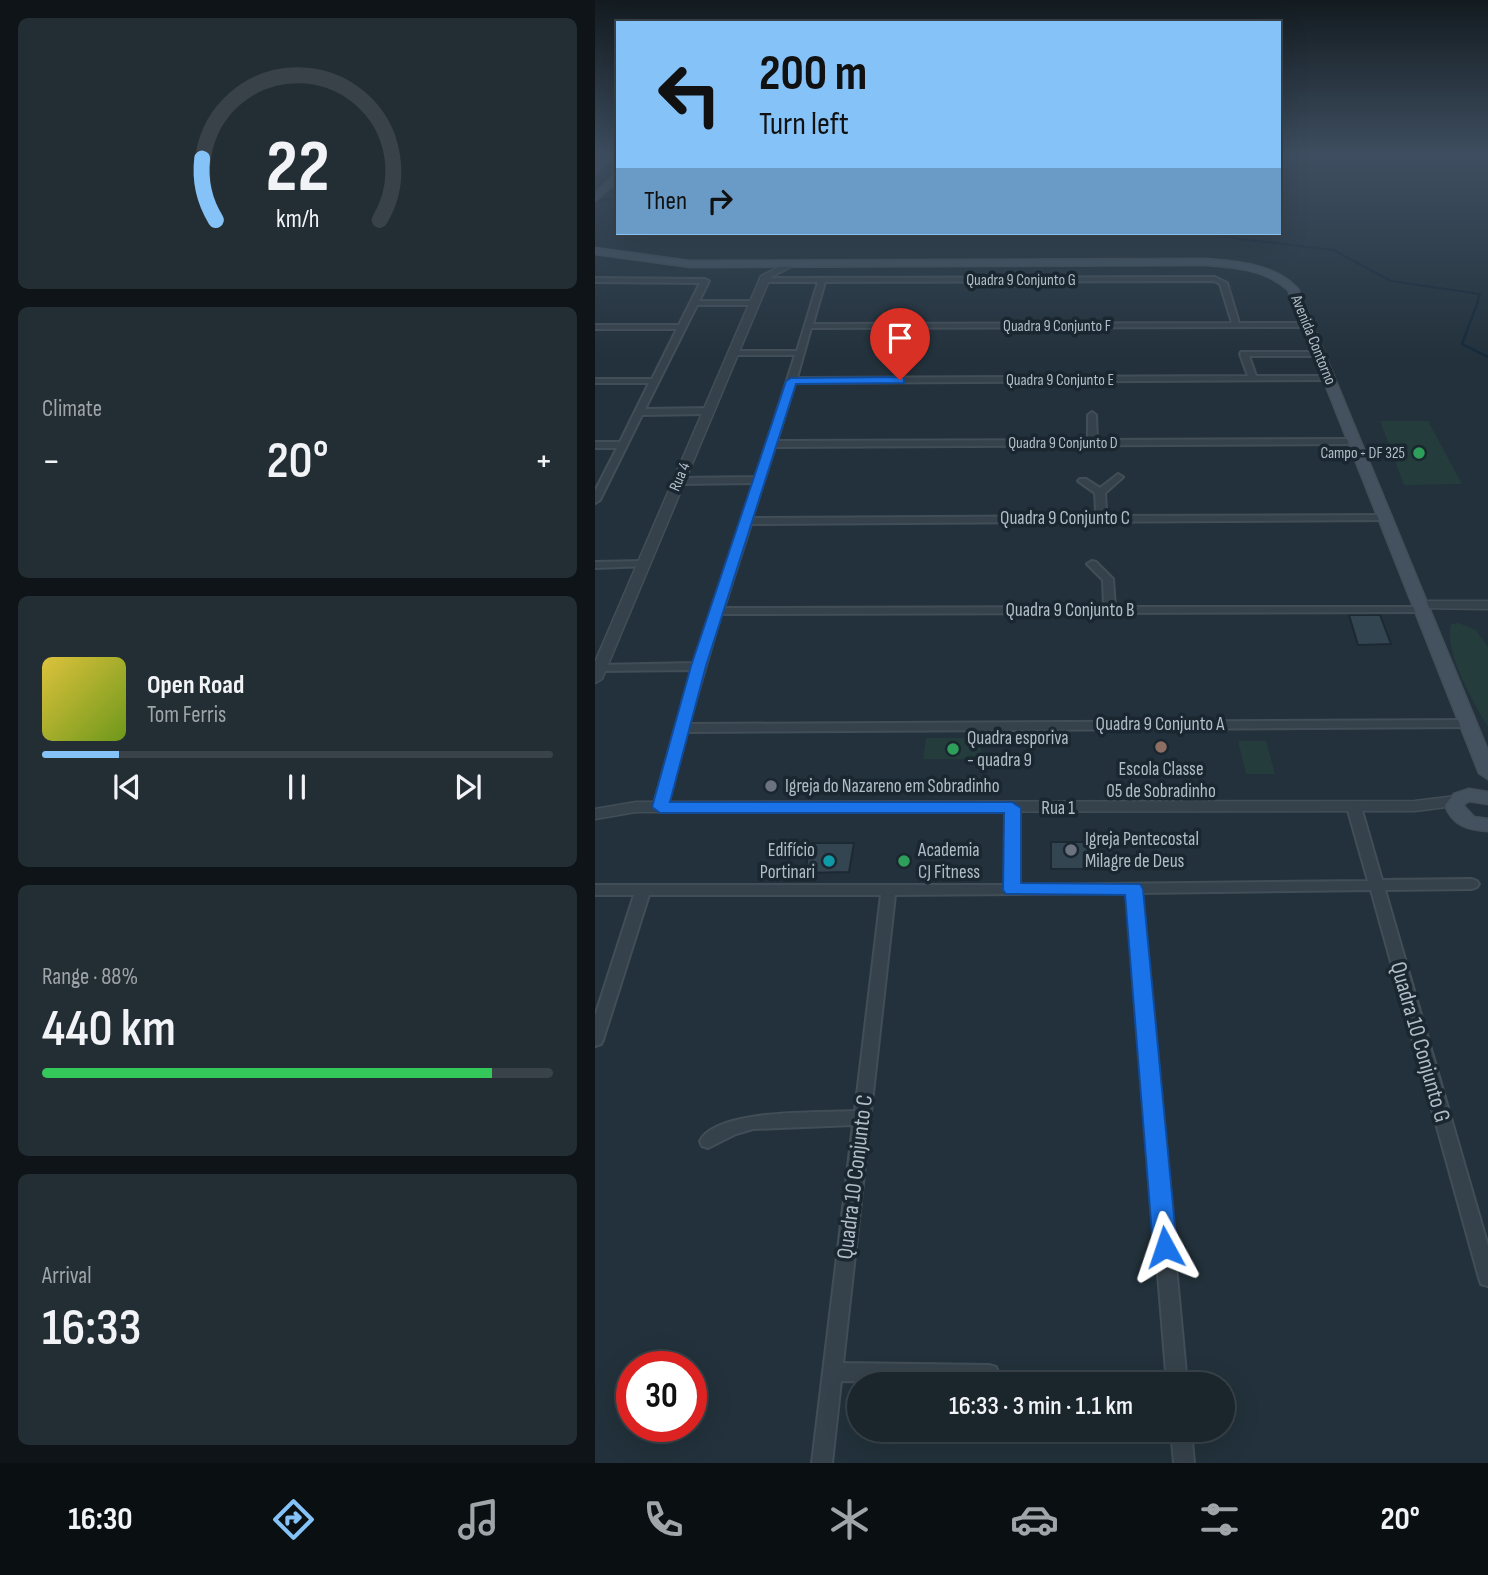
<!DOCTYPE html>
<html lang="en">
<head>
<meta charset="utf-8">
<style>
  :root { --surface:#1a252c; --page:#232d34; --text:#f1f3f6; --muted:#9fa5a9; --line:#384248; --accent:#85c2f8 }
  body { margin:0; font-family:"Sofia Sans Condensed",sans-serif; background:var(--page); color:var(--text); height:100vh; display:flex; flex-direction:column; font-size:26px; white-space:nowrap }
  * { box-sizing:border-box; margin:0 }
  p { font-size:23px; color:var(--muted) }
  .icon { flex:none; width:38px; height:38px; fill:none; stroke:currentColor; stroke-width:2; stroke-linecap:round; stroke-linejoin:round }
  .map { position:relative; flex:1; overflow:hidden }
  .drawer { display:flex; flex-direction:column; gap:18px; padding:18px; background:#0e1418; width:595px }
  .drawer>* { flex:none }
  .top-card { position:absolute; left:21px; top:21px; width:665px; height:214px; border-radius:0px; box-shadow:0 7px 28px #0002,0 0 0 2px var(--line); background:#85c2f8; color:#111; overflow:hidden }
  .speed { position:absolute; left:21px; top:1351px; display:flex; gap:14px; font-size:35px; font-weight:700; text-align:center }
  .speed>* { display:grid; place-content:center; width:91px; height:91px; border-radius:50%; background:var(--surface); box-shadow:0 7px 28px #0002,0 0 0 2px var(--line); line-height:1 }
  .speed .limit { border:10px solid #d22; background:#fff; color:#111 }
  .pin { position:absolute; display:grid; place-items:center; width:60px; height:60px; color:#fff; margin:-72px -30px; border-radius:50% 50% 50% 0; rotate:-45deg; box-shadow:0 0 7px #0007 }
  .pin .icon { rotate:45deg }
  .me { position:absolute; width:77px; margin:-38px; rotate:355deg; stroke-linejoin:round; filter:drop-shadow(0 0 5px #0008) }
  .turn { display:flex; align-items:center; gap:24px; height:147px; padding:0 28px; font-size:32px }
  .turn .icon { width:91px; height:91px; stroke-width:2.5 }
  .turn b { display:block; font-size:49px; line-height:60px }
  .then { display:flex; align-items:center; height:66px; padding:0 28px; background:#0003; gap:14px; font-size:26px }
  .big { font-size:52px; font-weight:600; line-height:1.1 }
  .drawer .card { flex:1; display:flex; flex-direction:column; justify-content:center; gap:10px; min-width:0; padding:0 24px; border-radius:10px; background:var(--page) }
  .drawer .dial { align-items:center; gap:0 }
  .dial svg { height:182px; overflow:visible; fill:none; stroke:var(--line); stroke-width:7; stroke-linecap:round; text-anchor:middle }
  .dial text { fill:var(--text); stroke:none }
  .song { display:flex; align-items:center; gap:21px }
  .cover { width:84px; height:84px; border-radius:10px; background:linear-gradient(135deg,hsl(50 70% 55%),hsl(80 70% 35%)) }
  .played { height:7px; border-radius:4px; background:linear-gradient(90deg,var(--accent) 15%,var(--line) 15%) }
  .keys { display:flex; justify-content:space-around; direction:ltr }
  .heat { display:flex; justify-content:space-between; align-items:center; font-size:38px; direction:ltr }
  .charge { height:10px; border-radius:5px; background:linear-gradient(90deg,#34c759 88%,var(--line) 0) }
  .trip { position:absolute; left:252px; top:1372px; width:388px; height:70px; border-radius:35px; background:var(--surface); box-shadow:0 7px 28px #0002,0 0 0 2px var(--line); font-weight:600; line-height:70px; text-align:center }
  .dock { display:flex; height:112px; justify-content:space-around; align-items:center; background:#0a0f12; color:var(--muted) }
  .dock .icon { width:49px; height:49px }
  .dock .selected { color:var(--accent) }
  .dock b { font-size:32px; color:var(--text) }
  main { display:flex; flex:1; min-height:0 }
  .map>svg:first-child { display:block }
  .green { fill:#243c3c }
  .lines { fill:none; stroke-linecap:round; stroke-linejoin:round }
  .stream-far1 { stroke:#162939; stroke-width:2 }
  .stream { stroke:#162939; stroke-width:2.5 }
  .building { fill:#344552; stroke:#1d2932; stroke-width:2 }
  .minor-casing { stroke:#424e57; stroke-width:4 }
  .tertiary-casing { stroke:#424e57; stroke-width:3 }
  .secondary-casing { stroke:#424e57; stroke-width:3 }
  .minor { fill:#36424b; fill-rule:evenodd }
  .tertiary { fill:#36424b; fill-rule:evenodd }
  .secondary { fill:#44525f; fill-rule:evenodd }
  .route { fill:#1a73e8; stroke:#114b97; stroke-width:2 }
  .leisure-dot { fill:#2e9e5b; stroke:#1b2730; stroke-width:2.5 }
  .education-dot { fill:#8d6e63; stroke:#1b2730; stroke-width:2.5 }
  .worship-dot { fill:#6b7280; stroke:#1b2730; stroke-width:2.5 }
  .culture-dot { fill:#0f9aa8; stroke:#1b2730; stroke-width:2.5 }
  .labels { text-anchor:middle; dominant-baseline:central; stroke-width:7; stroke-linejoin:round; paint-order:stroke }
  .far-street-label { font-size:16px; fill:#b1bdc7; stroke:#1b2730 }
  .far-poi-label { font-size:16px; fill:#b1bdc7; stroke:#1b2730; text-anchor:end }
  .street-label { font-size:19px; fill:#b1bdc7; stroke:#1b2730 }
  .poi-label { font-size:19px; fill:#b1bdc7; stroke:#1b2730; text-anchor:start }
  .near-street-label { font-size:23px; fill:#b1bdc7; stroke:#1b2730 }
</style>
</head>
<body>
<main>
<section class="drawer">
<div class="card dial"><svg viewBox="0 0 100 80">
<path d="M14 69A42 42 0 1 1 86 69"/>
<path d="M14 69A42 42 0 0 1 8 42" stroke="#85c2f8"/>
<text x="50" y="56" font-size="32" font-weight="700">22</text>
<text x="50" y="72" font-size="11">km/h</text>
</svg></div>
<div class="card"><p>Climate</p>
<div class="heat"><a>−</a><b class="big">20°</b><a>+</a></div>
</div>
<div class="card">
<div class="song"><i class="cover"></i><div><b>Open Road</b><p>Tom Ferris</p></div></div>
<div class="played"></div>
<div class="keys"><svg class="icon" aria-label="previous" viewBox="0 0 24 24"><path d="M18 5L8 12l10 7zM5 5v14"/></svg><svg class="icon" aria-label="pause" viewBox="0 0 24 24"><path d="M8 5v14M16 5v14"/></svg><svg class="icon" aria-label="next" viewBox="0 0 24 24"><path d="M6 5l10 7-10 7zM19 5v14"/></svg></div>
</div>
<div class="card"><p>Range · 88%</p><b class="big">440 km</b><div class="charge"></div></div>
<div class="card"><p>Arrival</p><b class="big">16:33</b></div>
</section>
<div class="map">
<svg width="893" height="1463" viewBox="0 0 893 1463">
  <rect width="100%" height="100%" fill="#22313b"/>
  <g class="green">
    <path d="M785 421H833L867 484 809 485Z"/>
    <path d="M864 623 881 630 893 647V727C879 704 848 651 856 624Z"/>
    <path d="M331 738H386V759H328Z"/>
    <path d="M643 741H671L680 774H651Z"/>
  </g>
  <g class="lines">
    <g class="stream-far1">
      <path d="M0 201 23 198"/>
      <path d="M596 233 738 250 796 281 885 294 882 302"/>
    </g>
    <path class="stream" d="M883 301 867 344 893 357"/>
  </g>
  <g class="building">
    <path d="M754 615H785L796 644 763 645Z"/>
    <path d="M456 842H495L497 869H456Z"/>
    <path d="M219 843H259L254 872 210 873 215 844Z"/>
  </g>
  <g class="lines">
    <defs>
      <g id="minor">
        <path d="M620 277 632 283 644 323H712L716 325 712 327 216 328 202 378 653 376 645 354 646 352H724L728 354 727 356H654L661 376H734L738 378 737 380 200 383 182 441 493 440V415L497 412 501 415 502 440 760 439 763 440V444L180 447 157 518 498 516 501 510 500 493 483 481 485 479H491L505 488 523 474 528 477 526 479 510 493 511 510 508 516 791 515 794 516V520L156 524 129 608 509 607 508 580 492 564 497 561 501 562 518 579 520 607H828L832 608 833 610 832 612 126 614 94 724 875 720 879 721 881 724 879 727 92 732 72 807 70 810H60L58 807 97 670 5 671 1 670 0 667 5 665 99 663 159 483 84 484 79 481 84 478 161 477 200 355H138L134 353 138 351H202L223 282H169L165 280 166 278ZM619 281 625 284 637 323 218 324 230 282Z"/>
        <path d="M0 278 110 279 114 281 104 301H159L163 303 159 305H102L50 409 113 408 117 411 113 414 47 415 5 500 0 503V491L22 448H0V442H25L54 383H0V379H57L82 329H0V325H84L105 283 0 282Z"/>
        <path d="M49 561 54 564 53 566 0 568V562Z"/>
        <path d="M759 803 766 807 787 880 877 879 882 881 884 884 882 887 877 889 790 890 893 1246V1286L886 1284 884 1278 776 890 546 893 592 1384H572L532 893 300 895 248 1363 394 1365 401 1367 404 1374 401 1381 394 1383 246 1381 237 1463H217L258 1125 158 1129 141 1134 113 1148 107 1146 105 1141C121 1108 227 1113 260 1111L286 895H54L8 1040 6 1044 0 1046V1016L39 895H0V885H410V808L417 804 424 808V885L773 881 752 807Z"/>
        <path d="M576 1430H596L599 1463H579Z"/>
      </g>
      <g id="tertiary">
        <path d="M196 261 203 263 175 278 7 679 0 683V662L166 276Z"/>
        <path d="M827 601H893V609L822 608 820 605 822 602Z"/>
        <path d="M861 796 869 801 867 805 820 811 41 812 0 819V809L41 802 820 801Z"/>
      </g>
      <g id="secondary">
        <path d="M13 155H22L0 173V166Z"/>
        <path d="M20 174H23V181L0 201V193Z"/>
        <path d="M0 248 95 261 609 259C641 261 680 264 703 289L893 751V779L884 773 693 290C670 269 639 267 609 265L95 267 0 254Z"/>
        <path d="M874 789 893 792V804L874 801 868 805 879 817 893 819V831C873 830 857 825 850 805L859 794Z"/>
      </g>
    </defs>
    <use href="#minor" class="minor-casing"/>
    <use href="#tertiary" class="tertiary-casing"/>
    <use href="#secondary" class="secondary-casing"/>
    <use href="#minor" class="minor"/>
    <use href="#tertiary" class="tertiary"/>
    <use href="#secondary" class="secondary"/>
  </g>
  <linearGradient id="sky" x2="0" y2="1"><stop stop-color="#131b20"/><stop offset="0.43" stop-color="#3e4e60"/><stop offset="1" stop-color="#3e4e60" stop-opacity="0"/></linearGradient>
  <rect width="893" height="360" fill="url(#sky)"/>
  <path class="route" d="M305 377 309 378V383L201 384 111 666 75 802H417L426 808V883L545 884 548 889 582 1247 578 1254 570 1257 561 1254 558 1247 530 895 411 894 408 890 409 813H65L57 807 96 666 191 381 196 378Z"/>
  <g class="leisure-dot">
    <circle cx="824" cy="453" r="7"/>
    <circle cx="358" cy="749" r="7"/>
    <circle cx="309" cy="861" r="7"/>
  </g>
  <circle class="education-dot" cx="566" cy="747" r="7"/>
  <g class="worship-dot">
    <circle cx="176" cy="786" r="7"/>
    <circle cx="476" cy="850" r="7"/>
  </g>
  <circle class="culture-dot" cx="234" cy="861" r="7"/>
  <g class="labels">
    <g class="far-street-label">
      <text x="426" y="280">Quadra 9 Conjunto G</text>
      <text x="462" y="326">Quadra 9 Conjunto F</text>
      <text transform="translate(718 340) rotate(68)">Avenida Contorno</text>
      <text x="465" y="380">Quadra 9 Conjunto E</text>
      <text x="468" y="443">Quadra 9 Conjunto D</text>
      <text transform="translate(85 477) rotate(-67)">Rua 4</text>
    </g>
    <g class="far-poi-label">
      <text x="810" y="453">Campo - DF 325</text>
    </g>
    <g class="street-label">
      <text x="470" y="518">Quadra 9 Conjunto C</text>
      <text x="475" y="610">Quadra 9 Conjunto B</text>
      <text x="565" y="724">Quadra 9 Conjunto A</text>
      <text x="463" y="808">Rua 1</text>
    </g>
    <g class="poi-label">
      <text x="372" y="738">Quadra esporiva<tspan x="372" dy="22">- quadra 9</tspan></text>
      <text x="566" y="769" text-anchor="middle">Escola Classe<tspan x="566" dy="22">05 de Sobradinho</tspan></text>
      <text x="190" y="786">Igreja do Nazareno em Sobradinho</text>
      <text x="490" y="839">Igreja Pentecostal<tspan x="490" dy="22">Milagre de Deus</tspan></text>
      <text x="220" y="850" text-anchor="end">Edifício<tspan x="220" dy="22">Portinari</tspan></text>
      <text x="323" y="850">Academia<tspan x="323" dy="22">CJ Fitness</tspan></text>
    </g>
    <g class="near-street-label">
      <text transform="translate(825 1042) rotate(74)">Quadra 10 Conjunto G</text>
      <text transform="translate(260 1177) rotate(-83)">Quadra 10 Conjunto C</text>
    </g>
  </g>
</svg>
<div class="speed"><div class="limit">30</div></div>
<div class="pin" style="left:305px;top:380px;background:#d93025"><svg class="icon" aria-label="arrive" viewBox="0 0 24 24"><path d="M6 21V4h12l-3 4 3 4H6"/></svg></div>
<svg class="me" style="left:570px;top:1247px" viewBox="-20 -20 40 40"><path d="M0-17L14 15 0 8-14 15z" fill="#1a73e8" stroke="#fff" stroke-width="4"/></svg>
<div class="trip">16:33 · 3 min · 1.1 km</div>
<div class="top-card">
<div class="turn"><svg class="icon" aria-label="left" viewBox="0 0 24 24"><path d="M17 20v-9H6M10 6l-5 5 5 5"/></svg><div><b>200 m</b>Turn left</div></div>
<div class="then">Then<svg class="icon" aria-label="right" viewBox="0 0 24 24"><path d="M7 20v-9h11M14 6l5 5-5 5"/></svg></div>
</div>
</div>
</main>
<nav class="dock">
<b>16:30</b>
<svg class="icon selected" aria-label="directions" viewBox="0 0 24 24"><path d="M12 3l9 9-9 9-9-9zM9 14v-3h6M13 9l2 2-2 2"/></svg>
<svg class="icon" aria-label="music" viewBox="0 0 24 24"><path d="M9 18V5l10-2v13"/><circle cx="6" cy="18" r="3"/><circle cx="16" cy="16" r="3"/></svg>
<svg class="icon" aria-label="phone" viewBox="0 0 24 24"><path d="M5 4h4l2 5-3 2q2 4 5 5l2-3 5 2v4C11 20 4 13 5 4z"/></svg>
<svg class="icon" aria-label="climate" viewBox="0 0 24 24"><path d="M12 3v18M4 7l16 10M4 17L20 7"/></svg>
<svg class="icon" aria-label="car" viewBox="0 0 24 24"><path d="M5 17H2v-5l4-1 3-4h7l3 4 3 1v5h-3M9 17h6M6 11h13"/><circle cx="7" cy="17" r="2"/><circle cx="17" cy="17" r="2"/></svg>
<svg class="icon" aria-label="filters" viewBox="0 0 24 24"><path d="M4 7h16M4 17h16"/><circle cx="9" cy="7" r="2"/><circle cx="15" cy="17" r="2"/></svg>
<b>20°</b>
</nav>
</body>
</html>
